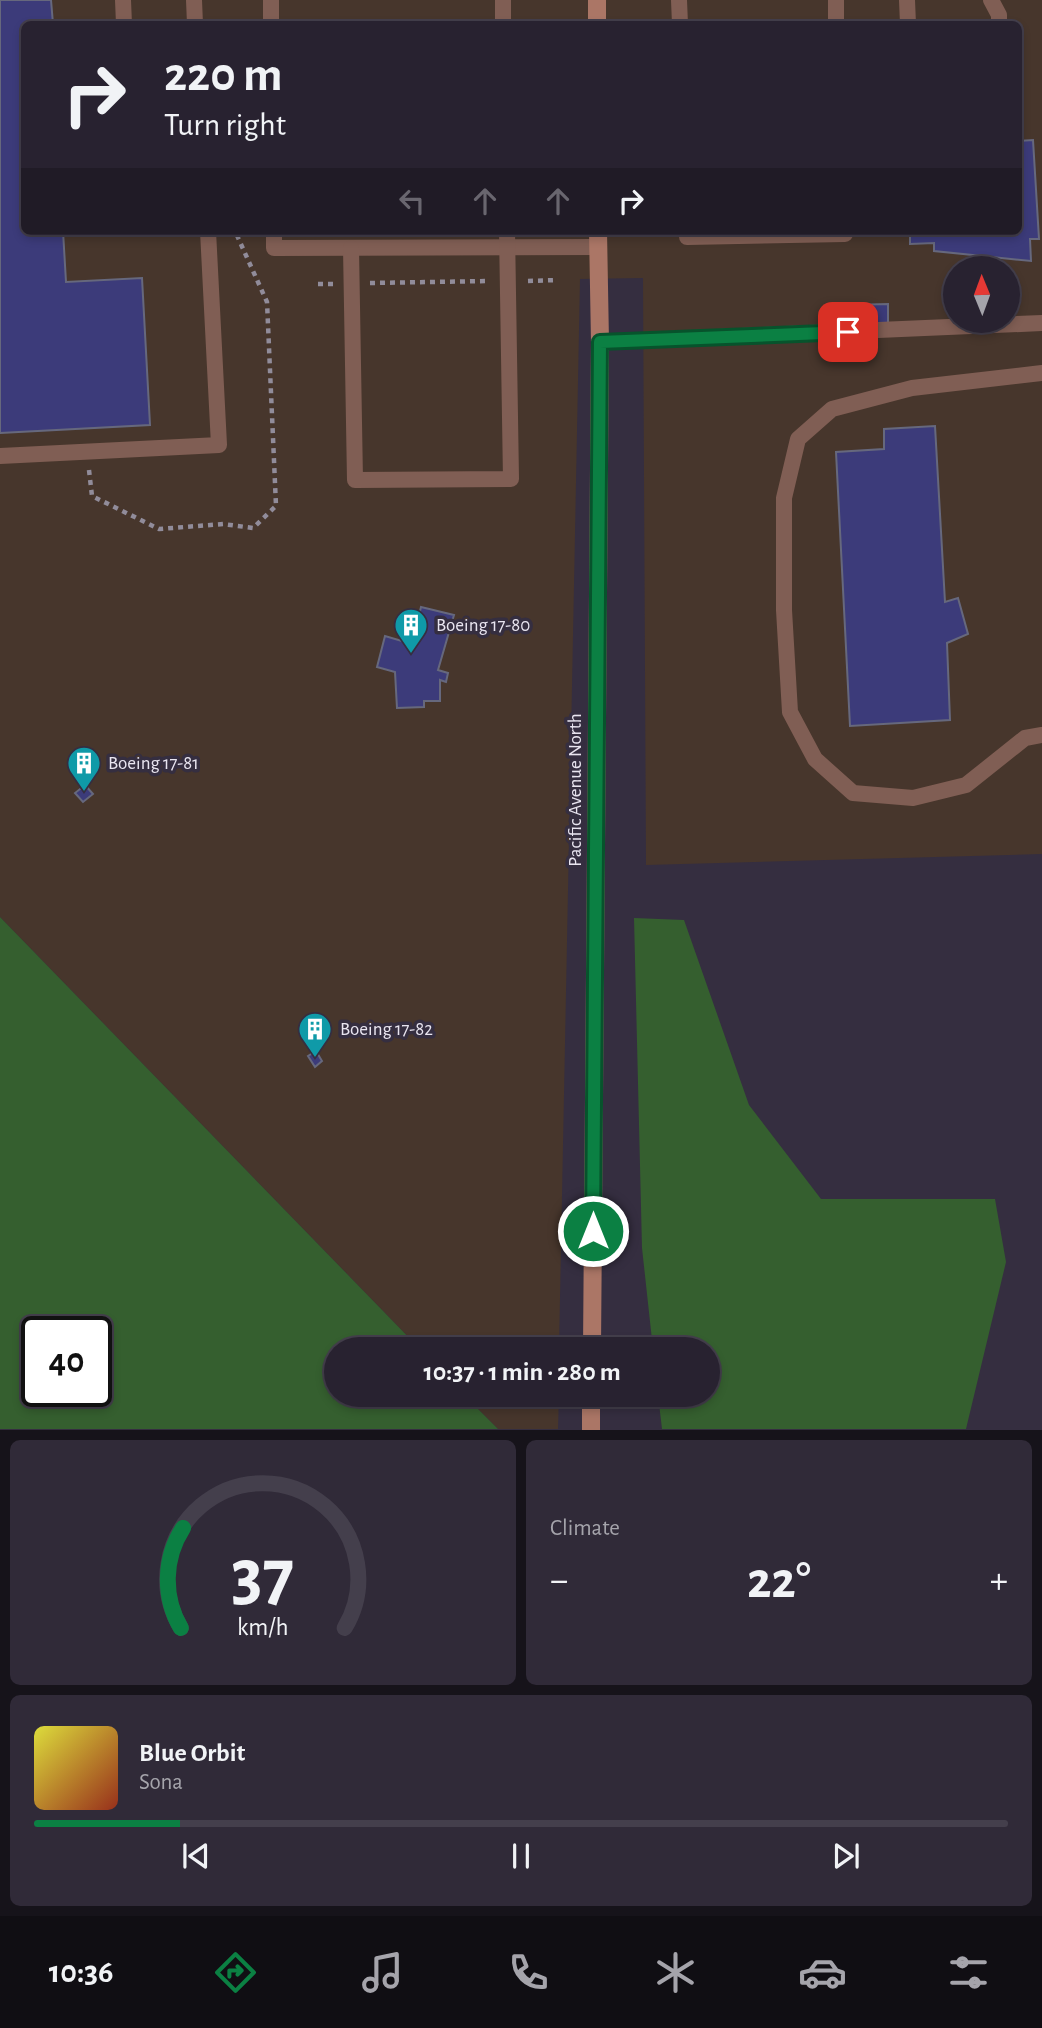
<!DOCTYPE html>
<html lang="en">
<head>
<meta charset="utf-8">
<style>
  :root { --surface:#282230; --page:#302a38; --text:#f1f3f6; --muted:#a5a4ab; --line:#443f4c; --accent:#0b8043 }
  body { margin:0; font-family:"Alegreya Sans",sans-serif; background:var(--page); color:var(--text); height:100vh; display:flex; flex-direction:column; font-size:26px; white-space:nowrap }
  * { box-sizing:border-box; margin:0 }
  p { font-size:23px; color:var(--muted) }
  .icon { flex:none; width:38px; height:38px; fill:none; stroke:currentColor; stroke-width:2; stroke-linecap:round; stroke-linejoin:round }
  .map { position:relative; height:1430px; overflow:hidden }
  .side { display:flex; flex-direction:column; gap:10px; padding:10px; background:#16131a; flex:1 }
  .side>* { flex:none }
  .top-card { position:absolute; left:21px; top:21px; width:1001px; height:214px; border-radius:10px; box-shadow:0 4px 10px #0003,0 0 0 2px var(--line); background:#282230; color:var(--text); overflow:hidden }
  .needle { width:46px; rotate:359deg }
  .buttons { position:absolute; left:943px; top:256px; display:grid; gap:14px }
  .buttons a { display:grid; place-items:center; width:77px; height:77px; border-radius:50%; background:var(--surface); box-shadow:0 4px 10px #0003,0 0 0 2px var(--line); font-size:35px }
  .speed { position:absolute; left:21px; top:1316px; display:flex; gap:14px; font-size:35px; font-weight:700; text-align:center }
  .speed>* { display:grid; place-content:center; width:91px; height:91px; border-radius:50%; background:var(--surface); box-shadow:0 4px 10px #0003,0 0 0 2px var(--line); line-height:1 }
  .speed .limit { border:4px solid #111; border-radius:10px; background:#fff; color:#111 }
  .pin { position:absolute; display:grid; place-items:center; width:60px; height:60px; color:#fff; margin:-30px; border-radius:14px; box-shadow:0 4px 10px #0006 }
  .me { position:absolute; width:77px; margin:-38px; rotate:0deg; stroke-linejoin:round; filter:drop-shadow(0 0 5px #0008) }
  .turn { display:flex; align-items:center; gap:24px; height:147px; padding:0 28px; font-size:32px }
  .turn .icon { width:91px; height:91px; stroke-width:2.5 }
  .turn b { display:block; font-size:49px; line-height:60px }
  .lanes { display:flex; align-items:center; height:66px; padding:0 28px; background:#0003; justify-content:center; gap:35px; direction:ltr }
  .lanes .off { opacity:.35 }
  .big { font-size:52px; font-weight:700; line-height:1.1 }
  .side .card { flex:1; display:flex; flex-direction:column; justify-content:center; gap:10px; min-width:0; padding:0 24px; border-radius:10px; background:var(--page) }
  .side .dial { align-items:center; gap:0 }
  .dial svg { height:182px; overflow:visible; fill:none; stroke:var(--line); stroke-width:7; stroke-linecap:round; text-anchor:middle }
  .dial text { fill:var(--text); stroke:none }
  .song { display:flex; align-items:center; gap:21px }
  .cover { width:84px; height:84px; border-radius:10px; background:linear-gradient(135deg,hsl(60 70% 55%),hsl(10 70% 35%)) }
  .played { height:7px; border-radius:4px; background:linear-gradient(90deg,var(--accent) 15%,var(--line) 15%) }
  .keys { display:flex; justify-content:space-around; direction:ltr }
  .heat { display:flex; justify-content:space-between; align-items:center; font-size:38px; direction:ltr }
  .side .tiles { flex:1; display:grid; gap:10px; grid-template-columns:1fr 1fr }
  .card:last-child { grid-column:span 2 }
  .trip { position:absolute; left:324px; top:1337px; width:396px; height:70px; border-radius:35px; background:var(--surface); box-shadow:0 4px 10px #0003,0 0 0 2px var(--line); font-weight:700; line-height:70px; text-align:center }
  .menu { display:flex; height:112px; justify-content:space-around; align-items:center; background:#100e13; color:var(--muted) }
  .menu .icon { width:49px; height:49px }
  .menu .active { color:var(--accent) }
  .menu b { font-size:32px; color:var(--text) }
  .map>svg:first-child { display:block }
  .industrial { fill:#47362c; fill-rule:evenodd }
  .green { fill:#355f2f; fill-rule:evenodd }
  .building { fill:#3c3b7a; stroke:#66687d; stroke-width:2 }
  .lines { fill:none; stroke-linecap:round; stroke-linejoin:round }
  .path { stroke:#918c9a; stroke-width:4.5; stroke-dasharray:5 5; stroke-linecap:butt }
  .lane { stroke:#805e54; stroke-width:16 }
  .secondary { stroke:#ab7666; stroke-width:18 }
  .route-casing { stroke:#07532c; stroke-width:18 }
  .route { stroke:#0b8043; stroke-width:12 }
  .labels { text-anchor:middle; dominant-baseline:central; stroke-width:7; stroke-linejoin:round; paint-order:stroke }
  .poi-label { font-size:19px; fill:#e9e5f0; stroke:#352e40; text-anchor:start }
  .street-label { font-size:19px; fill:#e9e5f0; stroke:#352e40 }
</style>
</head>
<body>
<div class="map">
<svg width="1042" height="1430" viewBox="0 0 1042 1430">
  <rect width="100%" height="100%" fill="#352e40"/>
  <g class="industrial">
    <path d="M0 0H1042V854L646 865 643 278 580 279 559 1349H420L0 917ZM24 24H1018V231H24ZM956 268H1008V320H956Z"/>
    <path d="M464 1395H559L558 1429H498Z"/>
  </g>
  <g class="green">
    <path d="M0 917 420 1349H336V1395H464L498 1429H0ZM37 1332H96V1391H37Z"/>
    <path d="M634 918 684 920 749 1105 821 1199H995L1006 1262 966 1429H662L658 1395H707V1349H653L642 1248Z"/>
  </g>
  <g class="building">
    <path d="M0 0H51L53 24H24V231H63L66 282 142 278 150 425 0 433Z"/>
    <path d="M1033 140 1039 239H1030L1031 261 934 251V243L910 244V231H1018V141Z"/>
    <path d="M888 304V330L848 331V305Z"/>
    <path d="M935 426 945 602 958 598 968 634 947 643 950 720 850 726 836 452 884 449V429Z"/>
    <path d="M421 607 454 615 438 670 448 673 446 682 440 680V701H424V707L397 708 395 672 377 667 385 636 412 644Z"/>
    <path d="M85 785 93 794 83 802 75 793Z"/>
    <path d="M316 1051 322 1061 315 1067 308 1056Z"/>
  </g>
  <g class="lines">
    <g class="path">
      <path d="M528 281 558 280"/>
      <path d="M370 283 488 281"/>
      <path d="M318 284H334"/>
      <path d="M89 470 92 496 159 529 223 524 253 528 276 506 267 302 235 231"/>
    </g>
    <g class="lane">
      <path d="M123 0 124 24"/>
      <path d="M194 0 195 24"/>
      <path d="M271 0V24"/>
      <path d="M503 0V24"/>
      <path d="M679 0 680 24"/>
      <path d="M836 0V24"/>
      <path d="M907 0 908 24"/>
      <path d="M991 0 999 15V24"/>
      <path d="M274 231V248L598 247"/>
      <path d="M687 231V237L845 234 844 231"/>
      <path d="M351 248 355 480 511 479 507 231"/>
      <path d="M600 342 1042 323"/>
      <path d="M1042 373 912 388 832 409 798 439 784 498V610L790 712 815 759 853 793 913 798 966 785 1025 738 1042 735"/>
      <path d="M0 456 219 445 208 231"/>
    </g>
    <g class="secondary">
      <path d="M597 0V24"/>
      <path d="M592 1349 600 342 598 231"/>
      <path d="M591 1430V1395"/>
    </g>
  </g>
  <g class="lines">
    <defs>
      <path id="route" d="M593 1231 600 342 848 332"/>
    </defs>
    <use href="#route" class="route-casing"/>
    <use href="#route" class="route"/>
  </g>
  <defs>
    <symbol id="building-pin" viewBox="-11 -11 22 30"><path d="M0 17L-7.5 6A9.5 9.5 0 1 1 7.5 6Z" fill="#0f9aa8" stroke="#352e40"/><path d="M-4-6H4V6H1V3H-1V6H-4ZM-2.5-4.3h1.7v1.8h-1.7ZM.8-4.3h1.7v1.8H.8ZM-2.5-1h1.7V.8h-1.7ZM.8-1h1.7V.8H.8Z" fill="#fff"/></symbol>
  </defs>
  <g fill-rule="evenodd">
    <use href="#building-pin" x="392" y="606" width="38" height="52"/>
    <use href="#building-pin" x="65" y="744" width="38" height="52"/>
    <use href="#building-pin" x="296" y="1010" width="38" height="52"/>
  </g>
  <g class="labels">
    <g class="poi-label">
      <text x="436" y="625">Boeing 17-80</text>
      <text x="108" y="763">Boeing 17-81</text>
      <text x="340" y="1029">Boeing 17-82</text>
    </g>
    <g class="street-label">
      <text transform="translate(575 790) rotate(-90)">Pacific Avenue North</text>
    </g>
  </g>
</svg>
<div class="buttons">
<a><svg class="needle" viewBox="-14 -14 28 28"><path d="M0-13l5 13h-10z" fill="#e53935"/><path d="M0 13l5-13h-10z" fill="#a5a4ab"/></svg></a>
</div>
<div class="speed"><div class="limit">40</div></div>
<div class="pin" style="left:848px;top:332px;background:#d93025"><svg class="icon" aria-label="arrive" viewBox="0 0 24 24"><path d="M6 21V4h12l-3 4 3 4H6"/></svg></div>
<svg class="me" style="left:593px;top:1231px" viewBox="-20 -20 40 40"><circle r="17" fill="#0b8043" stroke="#fff" stroke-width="3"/><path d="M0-11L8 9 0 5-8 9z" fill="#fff"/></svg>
<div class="trip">10:37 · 1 min · 280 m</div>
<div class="top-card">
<div class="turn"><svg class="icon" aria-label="right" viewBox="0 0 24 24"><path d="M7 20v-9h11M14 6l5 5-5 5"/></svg><div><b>220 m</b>Turn right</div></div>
<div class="lanes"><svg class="icon off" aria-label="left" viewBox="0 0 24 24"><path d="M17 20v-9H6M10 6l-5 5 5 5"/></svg><svg class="icon off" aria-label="ahead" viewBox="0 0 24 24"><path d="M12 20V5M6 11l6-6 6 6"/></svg><svg class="icon off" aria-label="ahead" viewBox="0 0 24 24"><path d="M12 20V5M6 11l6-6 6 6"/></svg><svg class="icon" aria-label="right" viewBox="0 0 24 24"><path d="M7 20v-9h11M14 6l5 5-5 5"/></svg></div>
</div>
</div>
<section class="side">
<div class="tiles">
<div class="card dial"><svg viewBox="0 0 100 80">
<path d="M14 69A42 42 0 1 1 86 69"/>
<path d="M14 69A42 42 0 0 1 15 25" stroke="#0b8043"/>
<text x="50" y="56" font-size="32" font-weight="700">37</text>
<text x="50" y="72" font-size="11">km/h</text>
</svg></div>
<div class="card"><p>Climate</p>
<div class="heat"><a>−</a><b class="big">22°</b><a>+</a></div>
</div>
<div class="card">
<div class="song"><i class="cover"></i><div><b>Blue Orbit</b><p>Sona</p></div></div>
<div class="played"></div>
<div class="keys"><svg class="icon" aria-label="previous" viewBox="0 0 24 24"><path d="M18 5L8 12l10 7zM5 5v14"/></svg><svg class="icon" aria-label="pause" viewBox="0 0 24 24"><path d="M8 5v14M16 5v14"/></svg><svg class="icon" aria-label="next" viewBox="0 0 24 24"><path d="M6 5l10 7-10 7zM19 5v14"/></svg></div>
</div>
</div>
</section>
<nav class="menu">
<b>10:36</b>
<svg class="icon active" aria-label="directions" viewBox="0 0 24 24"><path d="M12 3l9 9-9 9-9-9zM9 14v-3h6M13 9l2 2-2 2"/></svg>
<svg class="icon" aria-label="music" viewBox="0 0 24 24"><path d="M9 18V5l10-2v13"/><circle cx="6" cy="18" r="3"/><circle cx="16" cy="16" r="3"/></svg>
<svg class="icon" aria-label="phone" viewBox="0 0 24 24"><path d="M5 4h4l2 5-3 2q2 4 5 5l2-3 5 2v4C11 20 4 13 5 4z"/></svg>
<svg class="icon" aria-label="climate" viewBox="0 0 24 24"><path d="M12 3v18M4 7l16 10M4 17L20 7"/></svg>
<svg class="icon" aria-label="car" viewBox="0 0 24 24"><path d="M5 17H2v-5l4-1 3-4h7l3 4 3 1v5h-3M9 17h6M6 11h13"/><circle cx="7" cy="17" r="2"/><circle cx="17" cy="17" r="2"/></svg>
<svg class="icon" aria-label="filters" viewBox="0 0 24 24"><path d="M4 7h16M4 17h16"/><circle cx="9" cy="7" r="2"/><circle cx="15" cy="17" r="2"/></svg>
</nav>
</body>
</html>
